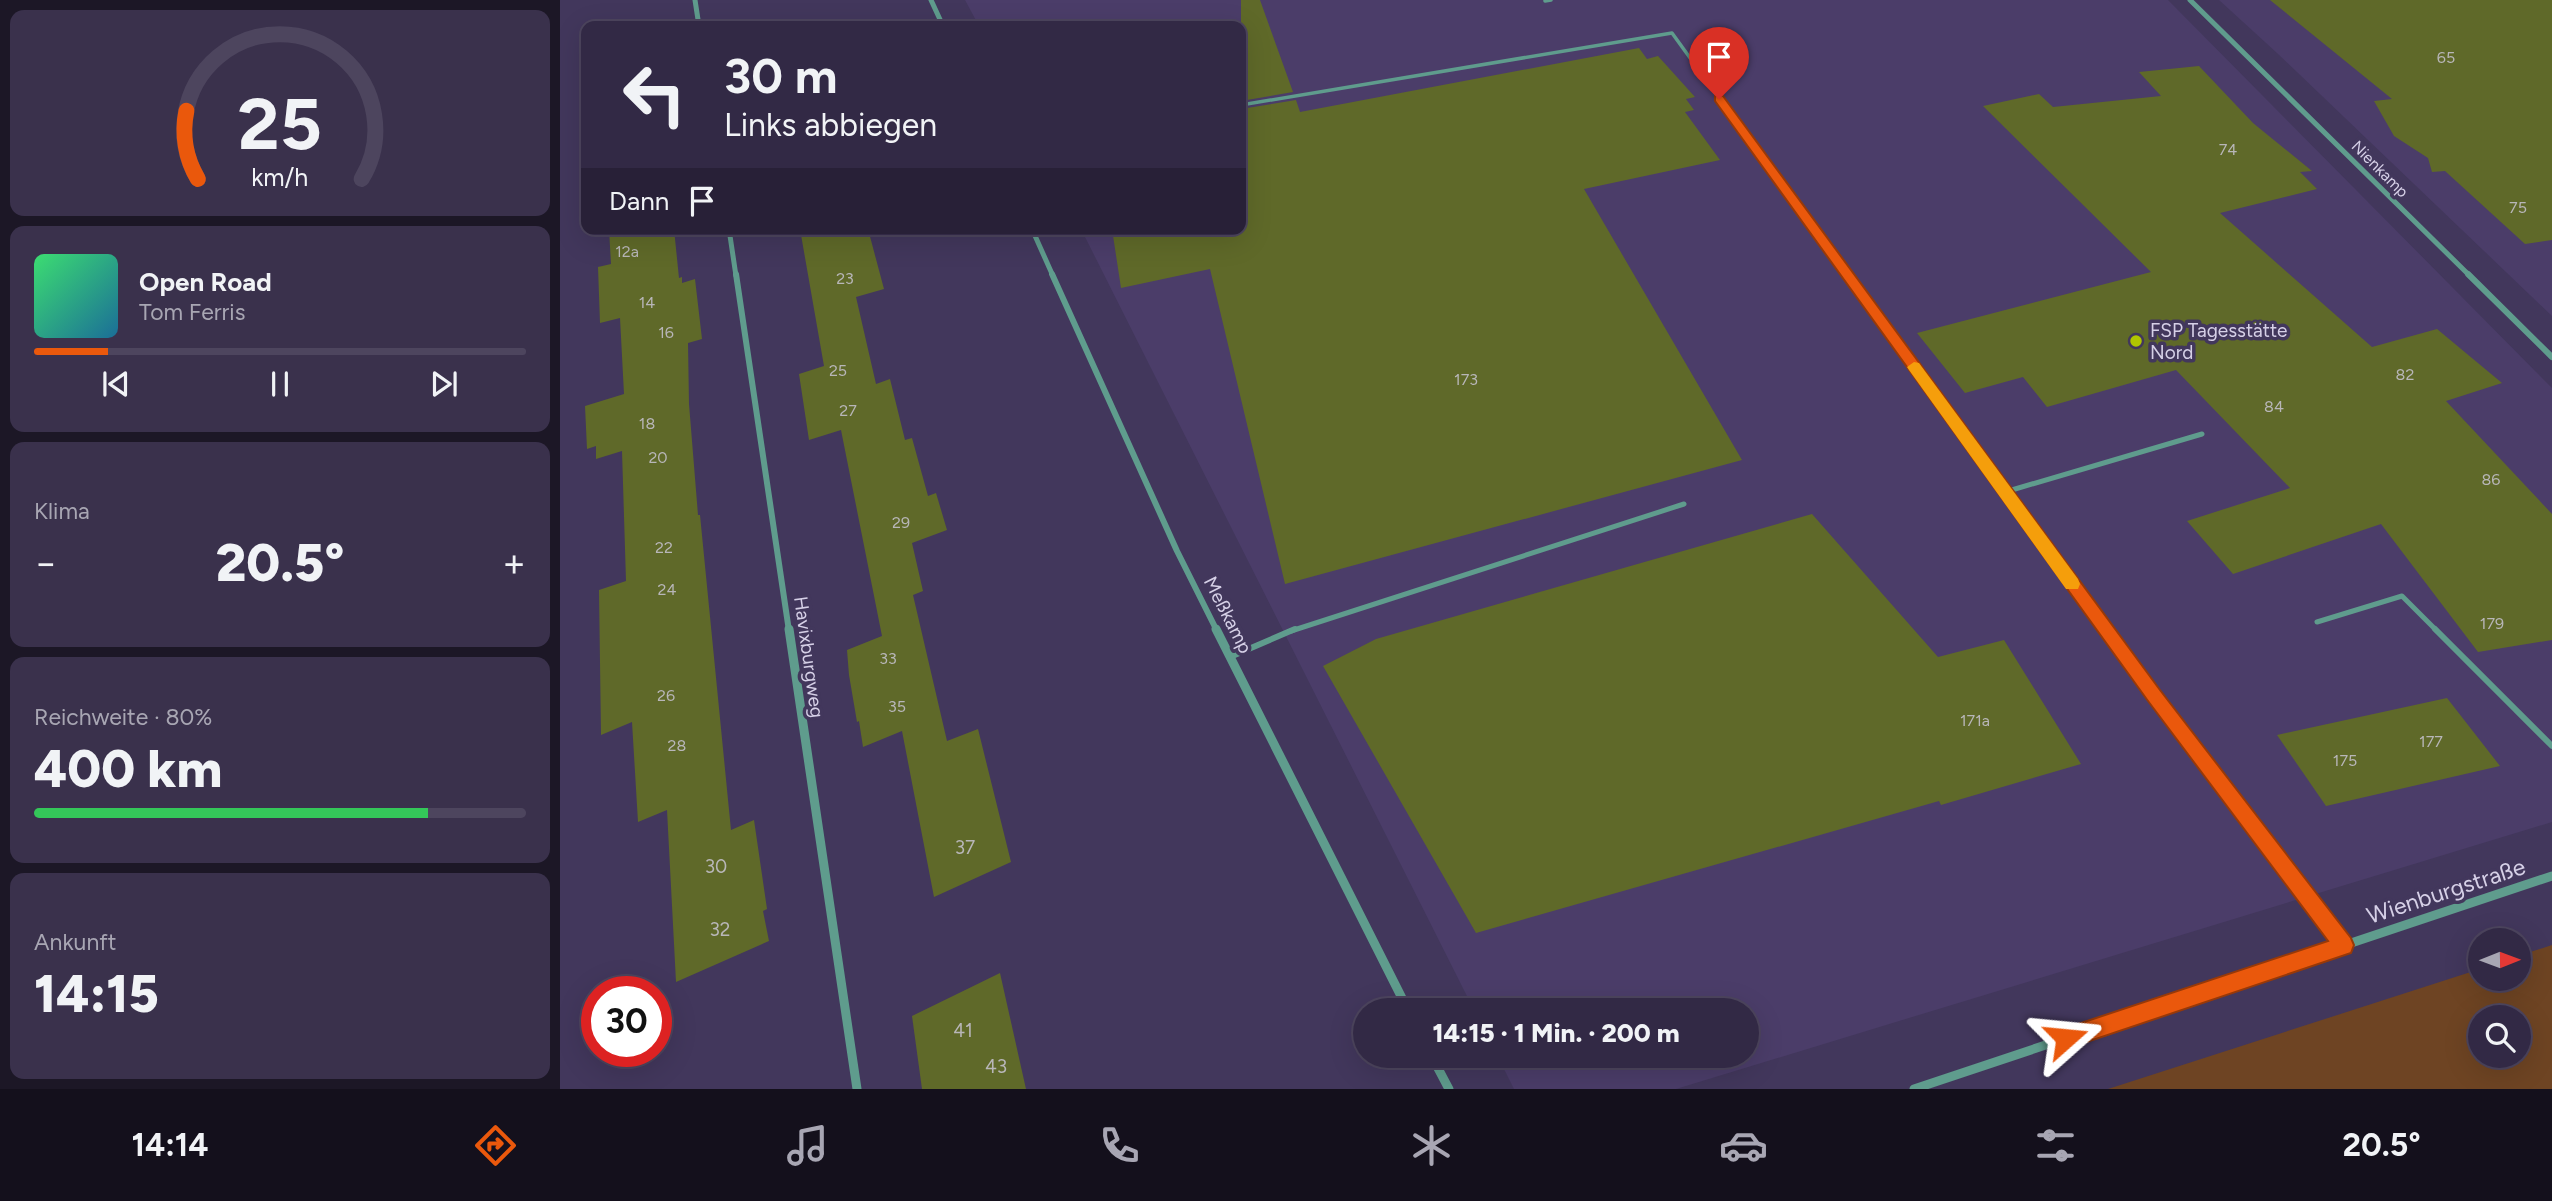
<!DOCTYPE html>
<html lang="de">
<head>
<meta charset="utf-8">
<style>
  :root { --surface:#322945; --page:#3a314c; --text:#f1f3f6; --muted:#a8a6b3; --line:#4d455e; --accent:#ea580c }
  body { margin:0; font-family:Figtree,sans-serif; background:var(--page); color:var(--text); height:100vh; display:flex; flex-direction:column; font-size:26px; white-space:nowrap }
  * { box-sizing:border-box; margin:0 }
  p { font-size:23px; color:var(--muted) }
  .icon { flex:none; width:38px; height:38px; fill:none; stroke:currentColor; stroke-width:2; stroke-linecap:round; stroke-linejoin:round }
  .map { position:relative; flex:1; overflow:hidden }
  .panel { display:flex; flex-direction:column; gap:10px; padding:10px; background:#1c1726; width:560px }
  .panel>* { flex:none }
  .guide { position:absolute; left:21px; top:21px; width:665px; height:214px; border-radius:14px; box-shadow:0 7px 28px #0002,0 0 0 2px var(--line); background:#322945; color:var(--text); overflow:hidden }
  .needle { width:46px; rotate:89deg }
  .tools { position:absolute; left:1908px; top:928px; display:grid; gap:14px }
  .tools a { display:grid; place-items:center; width:63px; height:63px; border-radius:50%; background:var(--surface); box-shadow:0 7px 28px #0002,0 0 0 2px var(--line); font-size:35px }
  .speed { position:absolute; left:21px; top:976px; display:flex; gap:14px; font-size:35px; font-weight:700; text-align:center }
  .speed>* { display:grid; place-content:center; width:91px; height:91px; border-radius:50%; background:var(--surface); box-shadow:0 7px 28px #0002,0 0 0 2px var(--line); line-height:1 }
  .speed .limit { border:10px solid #d22; background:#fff; color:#111 }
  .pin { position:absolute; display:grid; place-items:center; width:60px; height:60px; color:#fff; margin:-72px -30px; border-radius:50% 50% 50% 0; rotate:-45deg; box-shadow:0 0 7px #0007 }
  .pin .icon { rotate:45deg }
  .me { position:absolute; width:77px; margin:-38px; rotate:72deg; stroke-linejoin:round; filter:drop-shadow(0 0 5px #0008) }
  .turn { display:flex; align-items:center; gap:24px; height:147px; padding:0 28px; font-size:32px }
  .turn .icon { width:91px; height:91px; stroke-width:2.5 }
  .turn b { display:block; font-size:49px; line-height:60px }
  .then { display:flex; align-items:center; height:66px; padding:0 28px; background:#0003; gap:14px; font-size:26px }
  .big { font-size:52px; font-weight:800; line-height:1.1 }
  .panel .widget { flex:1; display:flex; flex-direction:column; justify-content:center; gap:10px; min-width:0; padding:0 24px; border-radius:14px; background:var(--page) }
  .panel .dial { align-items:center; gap:0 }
  .dial svg { height:182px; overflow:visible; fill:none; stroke:var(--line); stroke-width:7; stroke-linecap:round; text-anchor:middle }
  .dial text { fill:var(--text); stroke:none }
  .song { display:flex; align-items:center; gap:21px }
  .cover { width:84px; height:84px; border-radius:10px; background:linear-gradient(135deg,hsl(140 70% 55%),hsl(200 70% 35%)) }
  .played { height:7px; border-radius:4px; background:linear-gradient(90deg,var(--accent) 15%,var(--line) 15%) }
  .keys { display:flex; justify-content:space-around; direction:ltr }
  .heat { display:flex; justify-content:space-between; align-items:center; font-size:38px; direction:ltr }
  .charge { height:10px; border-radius:5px; background:linear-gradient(90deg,#34c759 80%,var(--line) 0) }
  .trip { position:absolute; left:793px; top:998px; width:406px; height:70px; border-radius:35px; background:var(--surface); box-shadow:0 7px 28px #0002,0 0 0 2px var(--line); font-weight:800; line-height:70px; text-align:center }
  .tabs { display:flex; height:112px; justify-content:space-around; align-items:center; background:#14101c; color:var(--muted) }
  .tabs .icon { width:49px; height:49px }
  .tabs .on { color:var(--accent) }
  .tabs b { font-size:32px; color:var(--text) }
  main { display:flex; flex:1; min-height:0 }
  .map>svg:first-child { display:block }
  .built { fill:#4b3d69 }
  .green { fill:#6e4423; fill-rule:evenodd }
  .building { fill:#5f6929 }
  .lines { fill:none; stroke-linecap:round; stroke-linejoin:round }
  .lane-far2 { stroke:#5f9c8d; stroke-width:3.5 }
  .lane-far1 { stroke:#5f9c8d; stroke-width:5 }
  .lane { stroke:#5f9c8d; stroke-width:6 }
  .street-far2 { stroke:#5f9c8d; stroke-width:5 }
  .street-far1 { stroke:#5f9c8d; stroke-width:6 }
  .street { stroke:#5f9c8d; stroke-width:9 }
  .route { fill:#ea580c; stroke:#983908; stroke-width:2 }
  .slow { fill:#f59e0b }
  .poi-dot { fill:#b0c500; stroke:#42375c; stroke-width:2.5 }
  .labels { text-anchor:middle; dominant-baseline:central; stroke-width:7; stroke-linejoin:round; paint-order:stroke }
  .number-label { font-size:16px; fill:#b8b6b8 }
  .far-street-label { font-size:16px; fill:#d6d0e7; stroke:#42375c }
  .poi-label { font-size:19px; fill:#d6d0e7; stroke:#42375c; text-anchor:start }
  .street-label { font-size:19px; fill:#d6d0e7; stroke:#42375c }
  .near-number-label { font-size:19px; fill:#b8b6b8 }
  .near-street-label { font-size:23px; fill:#d6d0e7; stroke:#42375c }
</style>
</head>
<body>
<main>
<section class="panel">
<div class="widget dial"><svg viewBox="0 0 100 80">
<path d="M14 69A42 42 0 1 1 86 69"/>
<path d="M14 69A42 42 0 0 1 9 39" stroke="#ea580c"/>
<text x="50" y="56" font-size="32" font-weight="700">25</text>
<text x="50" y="72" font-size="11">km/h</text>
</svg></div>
<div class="widget">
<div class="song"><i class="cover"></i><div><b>Open Road</b><p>Tom Ferris</p></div></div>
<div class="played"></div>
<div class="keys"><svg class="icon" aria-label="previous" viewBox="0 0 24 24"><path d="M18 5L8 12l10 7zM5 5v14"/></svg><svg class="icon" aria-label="pause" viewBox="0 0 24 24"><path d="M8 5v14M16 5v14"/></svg><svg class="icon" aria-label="next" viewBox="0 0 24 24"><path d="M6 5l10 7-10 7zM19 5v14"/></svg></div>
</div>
<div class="widget"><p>Klima</p>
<div class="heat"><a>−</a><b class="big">20.5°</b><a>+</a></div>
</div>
<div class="widget"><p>Reichweite · 80%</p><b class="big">400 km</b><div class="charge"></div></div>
<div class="widget"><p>Ankunft</p><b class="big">14:15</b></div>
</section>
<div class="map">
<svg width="1992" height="1089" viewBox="0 0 1992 1089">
  <rect width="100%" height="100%" fill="#42375c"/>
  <g class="built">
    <path d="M405 0H1608L1992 388V822L1116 1089H954L937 1055H1186V1010H914L521 229H681V26H419Z"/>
    <path d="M1659 0H1992V316L1717 53Z"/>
  </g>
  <path class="green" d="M1992 945V1089H1548L1920 969V978H1958V956ZM1920 1017H1958V1055H1920Z"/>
  <g class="building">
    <path d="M681 0H700L733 92 681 101Z"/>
    <path d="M1710 0H1992V240L1965 244 1885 171 1872 172 1868 158 1834 136 1814 101 1832 99Z"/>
    <path d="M1079 48 1087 59 1098 56 1135 97 1126 99 1134 110 1125 112 1160 160 1024 189 1182 460 725 584 650 269 561 288 552 229H681V109L736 100 740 112Z"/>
    <path d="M1639 66 1693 123 1752 171 1740 172 1757 189 1660 213 1812 347 1877 329 1942 383 1886 401 1992 514V640L1918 652 1821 524 1673 574 1627 521 1730 488 1616 370 1487 407 1463 377 1405 393 1357 333 1591 272 1423 106 1479 94 1493 107 1601 96 1579 72Z"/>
    <path d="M49 229H114L119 278 122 277V283L135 279 142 339 128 343 129 404 138 515H140L171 830 194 820 207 909 203 911 209 941 116 982 107 810 78 822 72 722 41 735 39 590 66 581 62 451 36 459V446L27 449 25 406 64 394 60 318 40 323 38 267 51 264Z"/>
    <path d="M240 229H308L324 289 296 297 316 384 330 379 345 440 352 438 368 496 376 493 387 530 352 543 363 591 353 595 387 741 418 729 451 862 374 897 342 731 303 747 299 721 297 722 289 675 287 650 322 636 281 430 249 440 239 374 264 366Z"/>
    <path d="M1252 514 1378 657 1444 640 1521 764 1381 805 1379 801 916 933 763 666 816 639Z"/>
    <path d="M1887 698 1940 766 1766 806 1717 735Z"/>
    <path d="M440 973 466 1089H362L352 1016Z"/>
  </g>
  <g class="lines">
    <g class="lane-far2">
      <path d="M985 1 991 0"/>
      <path d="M681 105 1112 33 1288 276"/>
    </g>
    <g class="lane-far1">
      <path d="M1287 274 1547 631"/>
      <path d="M1445 492 1642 434"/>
      <path d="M1757 622 1842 596 1877 631"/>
      <path d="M731 631 1124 504"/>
    </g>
    <g class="lane">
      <path d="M1545 629 1784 945"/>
      <path d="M1875 629 1992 746"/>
      <path d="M670 657 735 629"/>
    </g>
    <g class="street-far2">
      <path d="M135 0 139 26"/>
      <path d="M371 0 383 26"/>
      <path d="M1630 0 1910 276"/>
      <path d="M169 229 176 276"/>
      <path d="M472 229 493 276"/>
    </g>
    <g class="street-far1">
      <path d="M176 274 229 631"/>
      <path d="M492 274 617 551 657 631"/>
      <path d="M1908 274 1992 357"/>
    </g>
    <g class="street">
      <path d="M229 629 297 1089"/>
      <path d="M656 629 848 1010"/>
      <path d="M871 1055 889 1089"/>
      <path d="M1354 1089 1992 876"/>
    </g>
  </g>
  <path class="route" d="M1155 96H1163L1600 690 1791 938 1794 945 1791 953 1506 1049 1498 1046 1495 1038 1498 1031 1506 1028 1768 941 1588 701 1155 101Z"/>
  <path class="slow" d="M1354 362 1359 363 1518 579 1520 584 1518 589H1506L1349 370 1347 367Z"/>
  <circle class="poi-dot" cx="1576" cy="341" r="7"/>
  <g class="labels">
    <g class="number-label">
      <text x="1886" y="57">65</text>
      <text x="1668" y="149">74</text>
      <text x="1958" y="207">75</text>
      <text x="67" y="251">12a</text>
      <text x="285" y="278">23</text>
      <text x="87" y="302">14</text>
      <text x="106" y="332">16</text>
      <text x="278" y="370">25</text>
      <text x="1845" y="374">82</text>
      <text x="906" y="379">173</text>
      <text x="1714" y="406">84</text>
      <text x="288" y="410">27</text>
      <text x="87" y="423">18</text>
      <text x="98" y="457">20</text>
      <text x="1931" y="479">86</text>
      <text x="341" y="522">29</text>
      <text x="104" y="547">22</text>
      <text x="107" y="589">24</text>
      <text x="1932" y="623">179</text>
      <text x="328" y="658">33</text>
      <text x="106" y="695">26</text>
      <text x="337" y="706">35</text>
      <text x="1415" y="720">171a</text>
      <text x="1871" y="741">177</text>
      <text x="117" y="745">28</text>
      <text x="1785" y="760">175</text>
    </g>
    <g class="far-street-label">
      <text transform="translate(1820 169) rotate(45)">Nienkamp</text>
    </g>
    <g class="poi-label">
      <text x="1590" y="330">FSP Tagesstätte<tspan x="1590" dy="22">Nord</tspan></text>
    </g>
    <g class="street-label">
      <text transform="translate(668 615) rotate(63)">Meßkamp</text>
      <text transform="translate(249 657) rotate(82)">Havixburgweg</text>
    </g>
    <g class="near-number-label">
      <text x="405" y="847">37</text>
      <text x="156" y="866">30</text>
      <text x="160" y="929">32</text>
      <text x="403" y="1030">41</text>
      <text x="436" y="1066">43</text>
    </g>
    <g class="near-street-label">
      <text transform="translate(1886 891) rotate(-18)">Wienburgstraße</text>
    </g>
  </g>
</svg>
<div class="tools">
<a><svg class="needle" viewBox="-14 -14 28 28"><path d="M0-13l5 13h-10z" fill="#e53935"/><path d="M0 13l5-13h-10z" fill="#a8a6b3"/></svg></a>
<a><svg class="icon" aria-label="search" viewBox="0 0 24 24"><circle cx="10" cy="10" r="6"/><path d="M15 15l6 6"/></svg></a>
</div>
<div class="speed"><div class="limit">30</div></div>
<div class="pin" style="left:1159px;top:99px;background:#d93025"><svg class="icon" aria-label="arrive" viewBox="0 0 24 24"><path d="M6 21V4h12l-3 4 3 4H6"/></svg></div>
<svg class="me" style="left:1506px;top:1038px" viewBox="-20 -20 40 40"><path d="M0-17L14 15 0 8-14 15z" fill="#ea580c" stroke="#fff" stroke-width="4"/></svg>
<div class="trip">14:15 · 1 Min. · 200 m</div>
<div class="guide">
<div class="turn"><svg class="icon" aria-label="left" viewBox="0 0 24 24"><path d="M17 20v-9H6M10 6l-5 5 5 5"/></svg><div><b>30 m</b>Links abbiegen</div></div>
<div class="then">Dann<svg class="icon" aria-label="arrive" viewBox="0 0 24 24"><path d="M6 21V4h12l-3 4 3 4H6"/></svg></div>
</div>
</div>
</main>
<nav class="tabs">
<b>14:14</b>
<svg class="icon on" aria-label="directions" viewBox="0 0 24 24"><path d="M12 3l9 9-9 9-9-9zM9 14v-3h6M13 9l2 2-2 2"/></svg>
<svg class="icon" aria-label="music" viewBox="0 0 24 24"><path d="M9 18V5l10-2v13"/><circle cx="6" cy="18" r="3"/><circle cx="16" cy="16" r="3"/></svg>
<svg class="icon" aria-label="phone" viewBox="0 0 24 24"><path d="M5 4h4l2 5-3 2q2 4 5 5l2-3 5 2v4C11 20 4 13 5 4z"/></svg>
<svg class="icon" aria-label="climate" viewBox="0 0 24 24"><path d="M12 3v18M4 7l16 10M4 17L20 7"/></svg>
<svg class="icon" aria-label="car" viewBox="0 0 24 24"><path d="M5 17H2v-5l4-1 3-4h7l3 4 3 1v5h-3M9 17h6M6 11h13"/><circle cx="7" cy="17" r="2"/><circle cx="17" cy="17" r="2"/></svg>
<svg class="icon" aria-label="filters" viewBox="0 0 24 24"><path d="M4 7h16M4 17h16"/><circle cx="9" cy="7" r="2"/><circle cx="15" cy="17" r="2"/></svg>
<b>20.5°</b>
</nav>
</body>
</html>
